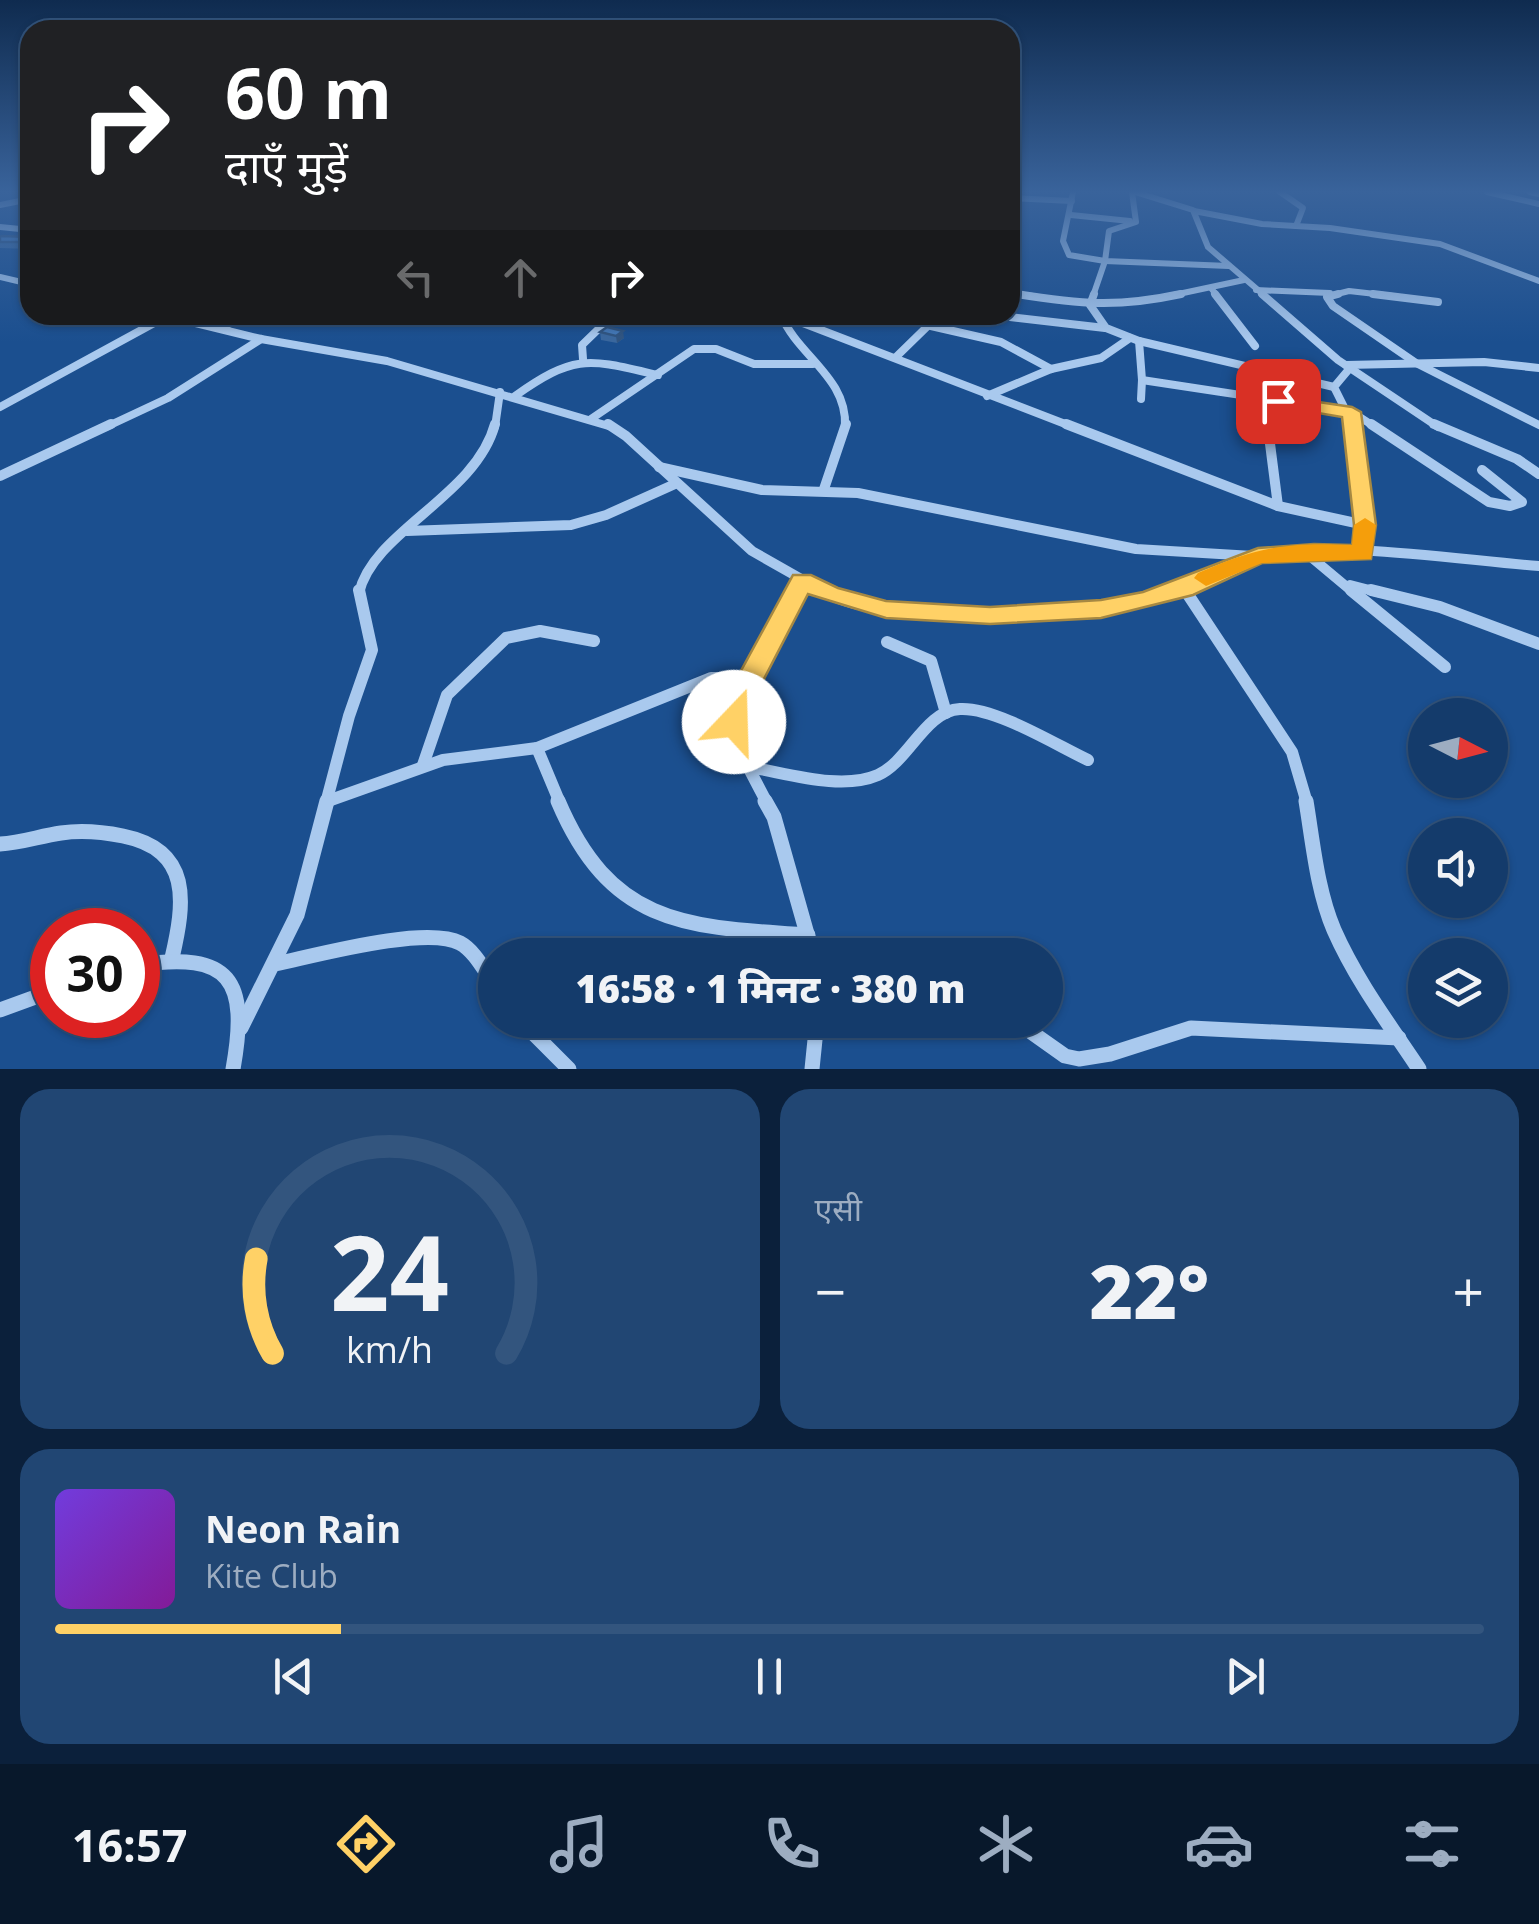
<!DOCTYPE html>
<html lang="hi">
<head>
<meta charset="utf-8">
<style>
  :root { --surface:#143b6b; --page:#214673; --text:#f1f3f6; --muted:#9dadc1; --line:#33557e; --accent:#ffd166 }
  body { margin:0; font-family:"Open Sans","Noto Sans Devanagari",sans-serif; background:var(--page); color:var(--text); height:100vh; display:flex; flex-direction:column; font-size:38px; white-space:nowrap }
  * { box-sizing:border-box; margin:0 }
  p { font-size:32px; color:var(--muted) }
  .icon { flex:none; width:55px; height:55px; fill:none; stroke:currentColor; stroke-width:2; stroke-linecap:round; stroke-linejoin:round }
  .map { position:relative; height:1069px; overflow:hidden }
  .panel { display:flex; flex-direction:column; gap:20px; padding:20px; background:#0b203b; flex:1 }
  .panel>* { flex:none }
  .guide { position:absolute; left:20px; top:20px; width:1000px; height:305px; border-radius:30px; box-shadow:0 2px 8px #0004,0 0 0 2px var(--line); background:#202124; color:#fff; overflow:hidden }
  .needle { width:65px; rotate:96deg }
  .fabs { position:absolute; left:1408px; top:698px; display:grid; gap:20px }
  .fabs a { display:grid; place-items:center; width:100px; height:100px; border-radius:50%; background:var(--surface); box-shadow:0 2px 8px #0004,0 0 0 2px var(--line); font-size:50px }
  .speed { position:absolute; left:30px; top:908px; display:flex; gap:20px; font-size:50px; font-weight:700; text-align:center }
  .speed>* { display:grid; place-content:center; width:130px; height:130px; border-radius:50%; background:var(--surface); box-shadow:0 2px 8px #0004,0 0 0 2px var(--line); line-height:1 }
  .speed .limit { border:15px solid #d22; background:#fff; color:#111 }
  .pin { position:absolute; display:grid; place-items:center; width:85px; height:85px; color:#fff; margin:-42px; border-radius:20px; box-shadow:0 5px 15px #0006 }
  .me { position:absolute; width:110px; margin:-55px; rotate:21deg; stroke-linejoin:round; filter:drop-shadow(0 0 8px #0008) }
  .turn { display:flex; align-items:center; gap:35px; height:210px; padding:0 40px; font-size:45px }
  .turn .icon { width:130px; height:130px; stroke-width:2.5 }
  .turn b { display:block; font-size:70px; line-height:85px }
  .lanes { display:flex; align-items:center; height:95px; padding:0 40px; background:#0003; justify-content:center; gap:50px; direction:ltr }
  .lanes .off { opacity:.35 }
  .big { font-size:75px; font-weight:800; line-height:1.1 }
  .panel .tile { flex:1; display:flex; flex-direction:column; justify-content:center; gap:15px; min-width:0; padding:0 35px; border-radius:30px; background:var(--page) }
  .panel .dial { align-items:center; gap:0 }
  .dial svg { height:260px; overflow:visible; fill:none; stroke:var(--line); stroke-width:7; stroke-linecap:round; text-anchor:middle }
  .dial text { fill:var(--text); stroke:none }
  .song { display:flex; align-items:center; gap:30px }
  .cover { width:120px; height:120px; border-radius:15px; background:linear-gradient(135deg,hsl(260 70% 55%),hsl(290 70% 35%)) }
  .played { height:10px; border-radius:5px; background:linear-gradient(90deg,var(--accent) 20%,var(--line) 20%) }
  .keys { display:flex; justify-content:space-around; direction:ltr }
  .heat { display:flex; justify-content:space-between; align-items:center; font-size:55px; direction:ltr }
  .panel .tiles { flex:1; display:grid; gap:20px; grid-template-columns:1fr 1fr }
  .tile:last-child { grid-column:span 2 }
  .trip { position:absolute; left:478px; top:938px; width:585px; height:100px; border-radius:50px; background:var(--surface); box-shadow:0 2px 8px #0004,0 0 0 2px var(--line); font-weight:800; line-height:100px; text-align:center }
  .dock { display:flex; height:160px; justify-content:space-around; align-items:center; background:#08182b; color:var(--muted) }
  .dock .icon { width:70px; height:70px }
  .dock .active { color:var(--accent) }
  .dock b { font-size:45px; color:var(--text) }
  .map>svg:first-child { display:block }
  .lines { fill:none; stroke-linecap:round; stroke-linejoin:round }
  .street-far4 { stroke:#a9c9ee; stroke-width:6 }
  .street-far3 { stroke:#a9c9ee; stroke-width:8 }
  .street-far2 { stroke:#a9c9ee; stroke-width:10 }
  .street-far1 { stroke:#a9c9ee; stroke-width:12 }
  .street { stroke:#a9c9ee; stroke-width:15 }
  .wall { fill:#3a679d }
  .shaded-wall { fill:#305480 }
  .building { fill:#4478b7; stroke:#305480; stroke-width:2.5 }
  .route { fill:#ffd166; stroke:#a68842; stroke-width:2.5 }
  .slow { fill:#f59e0b }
</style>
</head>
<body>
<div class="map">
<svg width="1539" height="1069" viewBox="0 0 1539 1069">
  <rect width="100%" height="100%" fill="#1b4f8f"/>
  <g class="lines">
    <g class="street-far4">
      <path d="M1073 192 1063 241 1069 255 1105 261 1229 266"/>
      <path d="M1135 192 1193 210 1208 247 1265 296"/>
      <path d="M1280 192 1303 208 1296 226"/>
      <path d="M1487 192 1539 204"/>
      <path d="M1530 192 1539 194"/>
      <path d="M1010 198 1072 201"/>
      <path d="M0 205 30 199"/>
      <path d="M1194 211 1262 224 1330 228 1440 244 1539 281"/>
      <path d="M1071 215 1130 221"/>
      <path d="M0 227 30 230"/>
      <path d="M0 277 30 284"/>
      <path d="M1211 288 1217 296"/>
      <path d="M1256 290 1330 293"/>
      <path d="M1010 293 1033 296"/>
      <path d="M1093 296 1105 261 1109 231 1136 222 1132 192"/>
      <path d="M1169 296 1244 280"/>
      <path d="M1329 296 1349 291 1393 296"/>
    </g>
    <g class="street-far3">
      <path d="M1016 294C1080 304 1116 308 1181 294"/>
      <path d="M1094 294 1090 305 1106 328 1139 341 1334 387"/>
      <path d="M1215 294 1255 346"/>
      <path d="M1262 294 1338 360 1438 427"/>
      <path d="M1338 294 1327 297 1333 306 1416 363 1539 425"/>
      <path d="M1373 294 1438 302"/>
      <path d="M163 315 261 339 387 361 612 427"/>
      <path d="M781 315C798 356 848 378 845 427"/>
      <path d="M782 315 1073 427"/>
      <path d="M911 315 935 320"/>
      <path d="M1010 317 1105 328"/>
      <path d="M931 326 1001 342 1051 369"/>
      <path d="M221 328 245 315"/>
      <path d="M1139 341 1142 380 1352 412 1375 427"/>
      <path d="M896 357 939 315"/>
      <path d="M583 359 582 345 613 315"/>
      <path d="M1346 365 1484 362 1539 368"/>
      <path d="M1350 368 1334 387 1354 427"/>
      <path d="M515 396C576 353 588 359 658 375"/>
      <path d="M987 396 1051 369 1101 358 1130 338"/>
      <path d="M1141 399 1142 380"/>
      <path d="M0 407 156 322 162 315"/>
      <path d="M591 419 694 349H716L754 364H813"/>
      <path d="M106 427 168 398 261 339"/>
      <path d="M495 427 500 392"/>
    </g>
    <g class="street-far2">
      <path d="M608 424 626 436 752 551 826 593"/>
      <path d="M1066 424 1278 506 1365 525"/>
      <path d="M1354 424 1365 525 1363 553"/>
      <path d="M1371 424 1489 502 1510 506 1522 502 1482 470"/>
      <path d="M1434 424 1517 459 1539 474"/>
      <path d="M1269 436 1278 506"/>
      <path d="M659 467 762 490 858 493 1136 549 1253 556"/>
      <path d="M0 476 111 424"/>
      <path d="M824 489 846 424"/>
      <path d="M407 531 571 525 606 515 675 484"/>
      <path d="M1305 552 1354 593"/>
      <path d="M1350 585 1381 593"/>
      <path d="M1184 589 1186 593"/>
      <path d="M359 593C373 531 476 496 495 424"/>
      <path d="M796 593 802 581"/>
      <path d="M1169 593C1201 585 1230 562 1262 555 1337 540 1460 560 1539 566"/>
    </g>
    <g class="street-far1">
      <path d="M821 590C880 623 1038 621 1104 608 1129 603 1155 596 1180 590"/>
      <path d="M1185 590 1292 752 1307 803"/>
      <path d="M1351 590 1445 667"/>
      <path d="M1371 590 1440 607 1539 644"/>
      <path d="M887 642 931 661 946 713"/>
      <path d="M537 748 560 803"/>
      <path d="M423 765 447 695 506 638 540 631 594 641"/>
      <path d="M749 767C787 773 841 791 878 775 909 761 925 711 960 709 995 707 1056 745 1088 760"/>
      <path d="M328 801 443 760 537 748 711 678H751"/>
      <path d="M326 803 349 716 372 650 359 590"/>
      <path d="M767 803 735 742 738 702 797 590"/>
    </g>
    <g class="street">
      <path d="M558 801C611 926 686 927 808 935"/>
      <path d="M765 801 774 817 813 955"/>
      <path d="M1306 801C1313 843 1317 890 1334 930 1356 980 1389 1024 1419 1069"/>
      <path d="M0 844C21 843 40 836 61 833 81 830 103 832 123 836 192 850 185 902 172 958"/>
      <path d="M275 964C314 956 426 925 460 943 475 951 485 972 495 985"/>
      <path d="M138 965C231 951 249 980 233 1069"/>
      <path d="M0 1010 52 991"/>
      <path d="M520 1020 569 1069"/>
      <path d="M1014 1020 1065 1056 1079 1059 1110 1054 1191 1028 1399 1038"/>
      <path d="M241 1028 297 915 327 801"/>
      <path d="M812 1069 817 1020"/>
    </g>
  </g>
  <g class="wall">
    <path d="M0 237H30V249L0 248Z"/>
    <path d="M600 332 624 338 617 343 601 340Z"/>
  </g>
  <path class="shaded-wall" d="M623 331 624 338 617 343 616 336Z"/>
  <g class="building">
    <path d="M2 236 30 237V242H0V237Z"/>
    <path d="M607 327 623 331 616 336 600 332Z"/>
  </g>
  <linearGradient id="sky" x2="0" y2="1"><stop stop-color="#0f2b4f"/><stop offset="0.56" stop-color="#39639b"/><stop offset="1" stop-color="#39639b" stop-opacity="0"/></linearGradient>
  <rect width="1539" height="342" fill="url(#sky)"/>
  <path class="route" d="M1278 396 1352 407 1361 412 1376 525 1371 559 1262 563 1193 595 1101 618 990 624 886 618 808 594 752 702 744 730 734 733 724 730 720 722 724 702 793 575H811L838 588 886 601 990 607 1101 600 1143 592 1258 548 1314 544 1352 545 1354 525 1342 417 1271 405V397Z"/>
  <path class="slow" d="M1365 518 1376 525 1371 559 1262 563 1206 586 1194 578 1198 573C1258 547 1286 542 1352 545L1354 525Z"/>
</svg>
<div class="fabs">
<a><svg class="needle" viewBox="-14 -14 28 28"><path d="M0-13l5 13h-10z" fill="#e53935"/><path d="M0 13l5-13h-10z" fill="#9dadc1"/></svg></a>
<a><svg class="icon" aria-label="sound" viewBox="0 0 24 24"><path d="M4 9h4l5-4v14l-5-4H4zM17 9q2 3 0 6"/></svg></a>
<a><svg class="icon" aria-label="layers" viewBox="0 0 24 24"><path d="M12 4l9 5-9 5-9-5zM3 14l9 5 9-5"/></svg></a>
</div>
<div class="speed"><div class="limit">30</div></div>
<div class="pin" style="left:1278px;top:401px;background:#d93025"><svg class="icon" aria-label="arrive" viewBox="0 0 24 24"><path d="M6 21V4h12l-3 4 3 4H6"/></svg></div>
<svg class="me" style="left:734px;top:722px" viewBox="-20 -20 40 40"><circle r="19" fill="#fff"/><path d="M0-13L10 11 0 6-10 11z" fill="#ffd166"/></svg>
<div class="trip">16:58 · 1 मिनट · 380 m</div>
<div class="guide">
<div class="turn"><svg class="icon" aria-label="right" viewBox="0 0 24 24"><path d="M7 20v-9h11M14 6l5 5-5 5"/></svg><div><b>60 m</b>दाएँ मुड़ें</div></div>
<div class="lanes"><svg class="icon off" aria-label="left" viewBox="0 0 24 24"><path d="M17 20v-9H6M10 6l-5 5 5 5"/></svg><svg class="icon off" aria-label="ahead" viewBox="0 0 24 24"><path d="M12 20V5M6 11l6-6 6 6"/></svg><svg class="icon" aria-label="right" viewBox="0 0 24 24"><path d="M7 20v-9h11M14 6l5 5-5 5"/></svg></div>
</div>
</div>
<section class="panel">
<div class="tiles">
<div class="tile dial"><svg viewBox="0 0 100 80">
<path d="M14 69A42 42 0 1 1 86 69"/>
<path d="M14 69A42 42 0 0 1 9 40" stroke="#ffd166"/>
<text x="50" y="56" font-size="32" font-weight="700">24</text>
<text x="50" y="72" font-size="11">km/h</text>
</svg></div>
<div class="tile"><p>एसी</p>
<div class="heat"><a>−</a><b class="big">22°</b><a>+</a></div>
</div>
<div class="tile">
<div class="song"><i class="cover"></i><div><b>Neon Rain</b><p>Kite Club</p></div></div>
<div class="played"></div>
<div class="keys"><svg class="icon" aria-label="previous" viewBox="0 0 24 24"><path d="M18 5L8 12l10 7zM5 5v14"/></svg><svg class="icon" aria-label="pause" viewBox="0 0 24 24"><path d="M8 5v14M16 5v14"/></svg><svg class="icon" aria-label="next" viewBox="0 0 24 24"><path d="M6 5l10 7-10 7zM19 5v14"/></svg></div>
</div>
</div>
</section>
<nav class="dock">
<b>16:57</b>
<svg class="icon active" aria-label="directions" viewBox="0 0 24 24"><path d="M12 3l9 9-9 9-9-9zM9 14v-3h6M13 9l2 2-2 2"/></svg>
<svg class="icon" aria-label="music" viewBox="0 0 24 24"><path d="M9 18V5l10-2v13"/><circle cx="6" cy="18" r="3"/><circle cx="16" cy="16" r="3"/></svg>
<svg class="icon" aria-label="phone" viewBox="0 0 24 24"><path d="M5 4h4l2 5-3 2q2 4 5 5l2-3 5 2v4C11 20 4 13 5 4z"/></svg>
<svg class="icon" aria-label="climate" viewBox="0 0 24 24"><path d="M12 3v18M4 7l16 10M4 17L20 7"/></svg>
<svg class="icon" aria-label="car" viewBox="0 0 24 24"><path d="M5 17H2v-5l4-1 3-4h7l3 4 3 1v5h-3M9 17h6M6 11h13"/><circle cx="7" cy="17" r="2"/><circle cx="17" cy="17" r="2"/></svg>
<svg class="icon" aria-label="filters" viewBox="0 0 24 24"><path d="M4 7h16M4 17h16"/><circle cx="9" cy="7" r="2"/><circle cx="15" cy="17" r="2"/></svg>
</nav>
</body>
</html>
